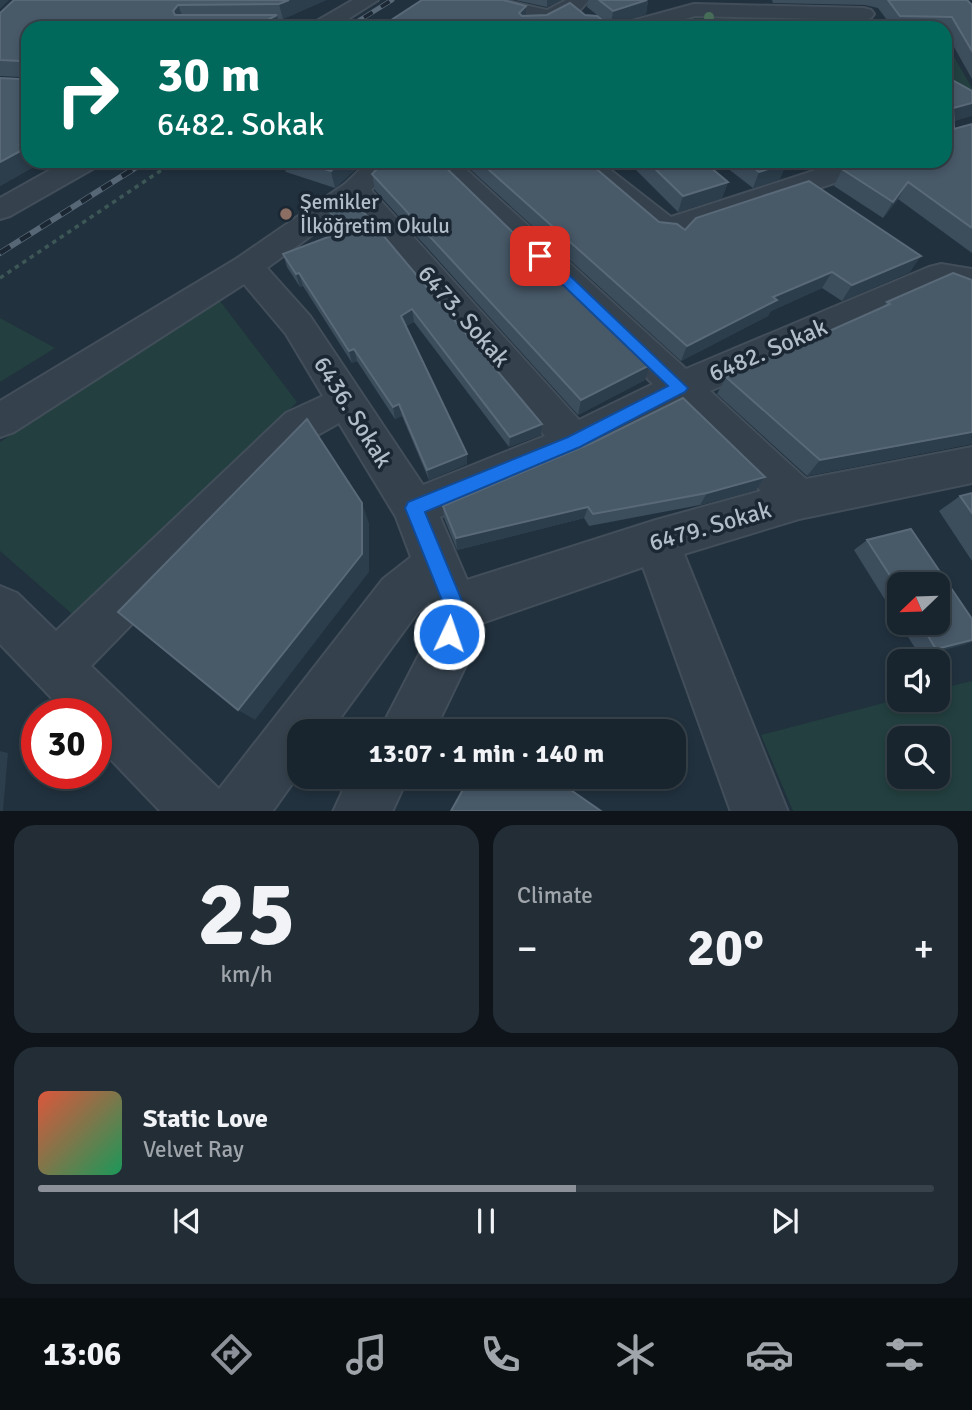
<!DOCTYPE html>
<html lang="en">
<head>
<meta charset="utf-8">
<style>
  :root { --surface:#19252e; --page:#222d36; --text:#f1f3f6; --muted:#9fa5aa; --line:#37424a; --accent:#8c9099 }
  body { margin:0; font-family:Signika,sans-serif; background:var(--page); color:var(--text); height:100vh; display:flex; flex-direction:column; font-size:26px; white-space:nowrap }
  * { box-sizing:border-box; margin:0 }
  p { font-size:23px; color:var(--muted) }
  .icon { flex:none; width:38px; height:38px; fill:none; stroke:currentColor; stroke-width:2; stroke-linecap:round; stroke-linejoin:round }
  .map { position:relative; height:811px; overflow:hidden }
  .panel { display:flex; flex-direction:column; gap:14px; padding:14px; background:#0e1419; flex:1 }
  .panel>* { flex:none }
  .hud { position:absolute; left:21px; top:21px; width:931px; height:147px; border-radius:21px; box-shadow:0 4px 10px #0003,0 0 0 2px var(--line); background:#00695c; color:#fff; overflow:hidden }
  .needle { width:46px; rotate:247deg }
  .buttons { position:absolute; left:887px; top:572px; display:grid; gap:14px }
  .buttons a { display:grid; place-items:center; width:63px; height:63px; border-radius:14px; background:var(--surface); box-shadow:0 4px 10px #0003,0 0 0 2px var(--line); font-size:35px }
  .speed { position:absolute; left:21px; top:698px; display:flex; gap:14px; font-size:35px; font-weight:700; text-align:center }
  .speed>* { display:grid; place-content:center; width:91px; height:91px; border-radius:50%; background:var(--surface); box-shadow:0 4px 10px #0003,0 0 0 2px var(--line); line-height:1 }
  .speed .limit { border:10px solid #d22; background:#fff; color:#111 }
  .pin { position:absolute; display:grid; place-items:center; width:60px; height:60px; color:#fff; margin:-30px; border-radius:14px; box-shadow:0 4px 10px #0006 }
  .me { position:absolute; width:77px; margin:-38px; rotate:3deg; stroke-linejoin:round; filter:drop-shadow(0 0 5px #0008) }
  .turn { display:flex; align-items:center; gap:24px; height:147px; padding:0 21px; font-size:32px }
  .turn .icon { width:91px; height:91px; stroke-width:2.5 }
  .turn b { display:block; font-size:49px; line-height:60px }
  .big { font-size:52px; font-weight:700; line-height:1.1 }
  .panel .widget { flex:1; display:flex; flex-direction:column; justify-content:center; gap:10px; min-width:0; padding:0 24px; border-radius:21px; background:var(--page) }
  .panel .dial { align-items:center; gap:0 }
  .dial b { font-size:91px; line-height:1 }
  .song { display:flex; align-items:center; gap:21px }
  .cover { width:84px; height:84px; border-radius:10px; background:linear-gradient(135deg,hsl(10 70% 55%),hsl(150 70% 35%)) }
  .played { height:7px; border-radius:4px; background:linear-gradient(90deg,var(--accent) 60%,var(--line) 60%) }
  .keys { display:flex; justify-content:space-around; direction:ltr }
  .heat { display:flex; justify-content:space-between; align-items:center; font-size:38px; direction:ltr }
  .panel .tiles { flex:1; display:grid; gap:14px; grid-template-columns:1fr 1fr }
  .widget:last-child { grid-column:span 2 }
  .trip { position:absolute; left:287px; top:719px; width:399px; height:70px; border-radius:21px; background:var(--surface); box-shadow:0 4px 10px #0003,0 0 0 2px var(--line); font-weight:700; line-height:70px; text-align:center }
  .dock { display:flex; height:112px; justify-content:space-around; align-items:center; background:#0a0f12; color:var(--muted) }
  .dock .icon { width:49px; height:49px }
  .dock .active { color:var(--accent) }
  .dock b { font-size:32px; color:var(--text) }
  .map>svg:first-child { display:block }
  .green { fill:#233f3f; fill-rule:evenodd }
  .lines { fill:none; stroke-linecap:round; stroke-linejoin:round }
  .minor-casing { stroke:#424e5a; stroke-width:4 }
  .path { stroke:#3c5756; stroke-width:3.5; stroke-dasharray:4.5 4.5; stroke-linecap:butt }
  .minor { fill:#35424e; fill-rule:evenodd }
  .rail-far1-casing { stroke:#576775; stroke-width:5 }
  .rail-casing { stroke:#576775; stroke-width:6 }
  .rail-far1 { stroke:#1b2733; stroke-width:3.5; stroke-dasharray:10; stroke-linecap:butt }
  .rail { stroke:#1b2733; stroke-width:4.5; stroke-dasharray:12; stroke-linecap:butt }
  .tree { fill:#476c58 }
  .wall { fill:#3c4d5c; fill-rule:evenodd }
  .shaded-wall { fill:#2c3d4b }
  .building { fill:#485968; stroke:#596977; stroke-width:2 }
  .route { fill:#1a73e8; stroke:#114b97; stroke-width:2 }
  .education-dot { fill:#8d6e63; stroke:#1b2733; stroke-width:2.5 }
  .labels { text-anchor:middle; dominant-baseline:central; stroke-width:7; stroke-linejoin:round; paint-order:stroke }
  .far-poi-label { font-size:21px; fill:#b1bdc9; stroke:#1b2733; text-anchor:start }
  .street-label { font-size:24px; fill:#b1bdc9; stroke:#1b2733 }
</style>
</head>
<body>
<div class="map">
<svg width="972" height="812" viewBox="0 0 972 812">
  <rect width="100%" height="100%" fill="#21313e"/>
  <g class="green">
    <path d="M694 10 864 14 875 28H632Z"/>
    <path d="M945 41 972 88V91L945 77Z"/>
    <path d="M220 301 297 402 79 620 0 551V442Z"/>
    <path d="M0 318 55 348 0 382Z"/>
    <path d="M972 681V811H793L761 735 899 699 938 700V689ZM938 738V777H900V738Z"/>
  </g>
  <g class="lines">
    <defs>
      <g id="minor">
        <path d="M353 0H378L334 28H181L184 23 192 22H315Z"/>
        <path d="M466 0H503L547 10 566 0H589L581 9 545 28H521L531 19 469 4Z"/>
        <path d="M694 4 864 8 871 10 874 14 871 18 864 20 695 16 655 28H621L624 23Z"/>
        <path d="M66 161H100L96 167 10 216 0 219V198Z"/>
        <path d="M369 161H399L371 190 579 420 653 384 427 161H457L686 369 929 267 941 264 972 269V291L944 287 710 391 806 479 972 447V483L799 519 684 554 788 812H731L643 567 476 625 469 659 434 732H379L421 651 431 608 429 602 417 613 330 732H299V774L272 812H161L96 744V714H67L0 644V586L17 593 56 631 286 413 323 396 286 334 244 284 14 432 0 437V401L236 259 345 184ZM353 205 545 436 423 485 310 316 267 268ZM676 408 761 491 656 520 467 580 440 517 588 454ZM339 423 396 517 411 557 383 579 219 789 91 666 314 437Z"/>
        <path d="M568 161H599L671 217 844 161H886L882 167 667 239 656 236Z"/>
        <path d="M349 777H408L392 812H333Z"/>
      </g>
    </defs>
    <use href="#minor" class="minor-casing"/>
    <path class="path" d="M0 278 175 161"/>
    <use href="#minor" class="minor"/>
    <defs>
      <path id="rail-far1" d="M347 28 392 0"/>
      <path id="rail" d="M0 253 146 161"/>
    </defs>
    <use href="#rail-far1" class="rail-far1-casing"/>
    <use href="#rail" class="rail-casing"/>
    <use href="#rail-far1" class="rail-far1"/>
    <use href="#rail" class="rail"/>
  </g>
  <circle class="tree" cx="709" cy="17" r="5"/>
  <g class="wall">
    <path d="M14 0H326L283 19H278L280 28H28V161L37 165 0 186 20 77 0 76V13Z"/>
    <path d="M515 0H561L547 7Z"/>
    <path d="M588 0H648L646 14 611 26 587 7Z"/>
    <path d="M772 0H967L972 5V79L945 31V28H893L878 8 865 5 773 3Z"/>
    <path d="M954 121V129L972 124V253L898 199 883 218 834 186 842 169 945 161Z"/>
    <path d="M282 161H365L335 188 286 172Z"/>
    <path d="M461 161H587L659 222 685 230 910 272 842 301 822 288 771 311 768 316 681 361Z"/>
    <path d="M627 161H703L728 182 722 198 678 212Z"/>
    <path d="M718 161H785L780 179 753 188Z"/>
    <path d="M799 161H836L810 169Z"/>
    <path d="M372 174 650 365 645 380 578 415 375 190Z"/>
    <path d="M329 211 542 424 541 435 509 447 414 322 406 326 467 454V464L429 480 402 416 395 419 357 361 352 363 303 286 300 287 287 267 283 254 339 233 332 223Z"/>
    <path d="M972 280V445L971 444 807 476 717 394 726 377 883 307 887 302Z"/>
    <path d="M765 477 756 490 700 505 589 526 584 518 457 550 444 518 443 506Z"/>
    <path d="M972 493V561L939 511 960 496Z"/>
    <path d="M867 540 966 644 920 656 854 550ZM900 584 938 623H900Z"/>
  </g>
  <g class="shaded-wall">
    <path d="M0 0H9L0 9Z"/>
    <path d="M289 0H326L283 19 279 4Z"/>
    <path d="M547 0H561L547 7Z"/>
    <path d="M648 0 646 14 611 26 613 11Z"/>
    <path d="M178 5 184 20 179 27 173 11Z"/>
    <path d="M526 6V20L519 13Z"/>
    <path d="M277 15 280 28H252Z"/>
    <path d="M972 103V116L945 124 953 108Z"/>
    <path d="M28 141V161H34L37 165 0 186V162L20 145Z"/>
    <path d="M343 161H365L335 188 331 171Z"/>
    <path d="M814 161H836L810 169Z"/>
    <path d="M787 163 780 179 753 188 759 172Z"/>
    <path d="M728 182 722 198 678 212 683 196Z"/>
    <path d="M908 182 898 199 883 218 893 202Z"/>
    <path d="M921 256 910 272 842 301 852 285Z"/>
    <path d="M832 272 822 288 771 311 768 316 681 361 687 346 773 297Z"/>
    <path d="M299 273 303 286 300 287 296 274Z"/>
    <path d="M412 309 414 322 403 328 401 316Z"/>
    <path d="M354 349 357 361 352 363 349 351Z"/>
    <path d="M650 365 645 380 578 415 581 400Z"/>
    <path d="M399 404 402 416 395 419 393 407Z"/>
    <path d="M542 424 541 435 509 447 510 437Z"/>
    <path d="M972 432V444L807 476 820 460Z"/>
    <path d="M467 454V464L429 480 427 470Z"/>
    <path d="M765 477 756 490 700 505 707 493Z"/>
    <path d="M362 503 369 523V572L255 720 238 710Z"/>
    <path d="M588 507 584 518 457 550 456 538Z"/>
    <path d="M972 640V642L966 644 920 656 936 649Z"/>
    <path d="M0 751 8 753 3 811H0Z"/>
  </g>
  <g class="building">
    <path d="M14 0H289L279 4 178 5 173 11 175 15H277L252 28H28V141L20 145 26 148 0 162V78L20 79V61L0 60V13Z"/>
    <path d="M422 0H503L526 6 519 13 522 16 547 15 570 3 585 15 597 16 613 28H379Z"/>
    <path d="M599 0H647L613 11Z"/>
    <path d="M888 0H967L972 5V51L952 17 900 16Z"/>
    <path d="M945 76 972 91V103L953 108 954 129 972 124V228L908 182 893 202 842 169 868 161H945Z"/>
    <path d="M297 161H343L331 171Z"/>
    <path d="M385 161H439L650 365 581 400 372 174Z"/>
    <path d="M479 161H587L659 222 677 224 685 230 696 218 809 181 921 256 852 285 832 272 773 297 777 300 687 346Z"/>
    <path d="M647 161H703L728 182 683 196Z"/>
    <path d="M745 161H785L787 163 759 172Z"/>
    <path d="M350 196 542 424 510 437 412 309 401 316 467 454 427 470 399 404 393 407 354 349 349 351 299 273 296 274 283 254 344 231 329 211Z"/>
    <path d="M953 273 972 280V432L820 460 726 377 890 304 887 302Z"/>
    <path d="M683 398 765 477 707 493 593 514 588 507 456 538 443 506 592 443Z"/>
    <path d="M307 419 362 503V554L238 710 118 612Z"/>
    <path d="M972 493V513L960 496Z"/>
    <path d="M911 529 972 619V640L936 649 920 623H938V584H900V591L867 540Z"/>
    <path d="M470 777H552L601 811H451Z"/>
  </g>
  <path class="route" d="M540 251 545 252 688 388 685 392 580 447 425 512 465 608 457 641 449 644 442 641 439 634 445 608 405 508 408 502 568 437 668 386 536 259V252Z"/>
  <circle class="education-dot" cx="286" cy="214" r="7"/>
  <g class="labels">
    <g class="far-poi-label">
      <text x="300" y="202">Şemikler<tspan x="300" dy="24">İlköğretim Okulu</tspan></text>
    </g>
    <g class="street-label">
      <text transform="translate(464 316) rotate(49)">6473. Sokak</text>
      <text transform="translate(768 350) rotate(-23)">6482. Sokak</text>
      <text transform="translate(353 412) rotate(58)">6436. Sokak</text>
      <text transform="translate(710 526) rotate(-16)">6479. Sokak</text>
    </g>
  </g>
</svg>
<div class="buttons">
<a><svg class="needle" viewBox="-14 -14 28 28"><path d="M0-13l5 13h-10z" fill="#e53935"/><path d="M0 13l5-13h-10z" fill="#9fa5aa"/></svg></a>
<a><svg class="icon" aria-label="sound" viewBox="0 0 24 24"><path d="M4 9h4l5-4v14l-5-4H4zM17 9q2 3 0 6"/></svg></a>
<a><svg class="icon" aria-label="search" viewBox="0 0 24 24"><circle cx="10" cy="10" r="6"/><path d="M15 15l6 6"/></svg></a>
</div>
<div class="speed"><div class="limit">30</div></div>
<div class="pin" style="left:540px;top:256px;background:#d93025"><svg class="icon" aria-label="arrive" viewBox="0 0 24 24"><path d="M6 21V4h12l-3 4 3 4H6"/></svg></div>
<svg class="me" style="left:449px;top:634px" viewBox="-20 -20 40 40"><circle r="17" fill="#1a73e8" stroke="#fff" stroke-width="3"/><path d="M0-11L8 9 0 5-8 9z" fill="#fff"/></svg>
<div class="trip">13:07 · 1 min · 140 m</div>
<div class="hud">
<div class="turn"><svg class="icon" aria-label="right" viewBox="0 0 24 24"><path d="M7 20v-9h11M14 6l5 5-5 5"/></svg><div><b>30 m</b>6482. Sokak</div></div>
</div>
</div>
<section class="panel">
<div class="tiles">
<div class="widget dial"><b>25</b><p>km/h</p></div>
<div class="widget"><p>Climate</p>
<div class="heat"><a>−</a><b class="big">20°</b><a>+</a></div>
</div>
<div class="widget">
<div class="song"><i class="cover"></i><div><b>Static Love</b><p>Velvet Ray</p></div></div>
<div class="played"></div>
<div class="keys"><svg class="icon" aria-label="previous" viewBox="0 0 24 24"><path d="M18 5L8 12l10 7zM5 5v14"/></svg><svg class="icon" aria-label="pause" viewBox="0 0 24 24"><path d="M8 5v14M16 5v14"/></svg><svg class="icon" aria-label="next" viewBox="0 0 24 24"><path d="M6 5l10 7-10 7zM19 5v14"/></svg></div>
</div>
</div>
</section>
<nav class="dock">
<b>13:06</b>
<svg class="icon active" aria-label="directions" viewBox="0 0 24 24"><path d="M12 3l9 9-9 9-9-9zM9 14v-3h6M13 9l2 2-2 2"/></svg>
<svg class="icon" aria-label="music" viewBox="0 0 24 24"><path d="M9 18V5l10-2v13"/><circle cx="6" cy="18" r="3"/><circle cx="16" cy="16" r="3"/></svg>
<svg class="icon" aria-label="phone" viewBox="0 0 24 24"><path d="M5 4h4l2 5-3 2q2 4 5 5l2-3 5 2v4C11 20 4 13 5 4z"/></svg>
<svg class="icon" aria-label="climate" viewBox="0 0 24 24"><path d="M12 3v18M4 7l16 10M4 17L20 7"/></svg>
<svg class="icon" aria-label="car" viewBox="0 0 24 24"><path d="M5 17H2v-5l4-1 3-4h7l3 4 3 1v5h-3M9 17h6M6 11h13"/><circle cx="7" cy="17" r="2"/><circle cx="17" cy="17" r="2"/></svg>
<svg class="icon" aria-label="filters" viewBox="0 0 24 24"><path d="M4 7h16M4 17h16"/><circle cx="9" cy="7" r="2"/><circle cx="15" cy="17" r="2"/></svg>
</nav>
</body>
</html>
